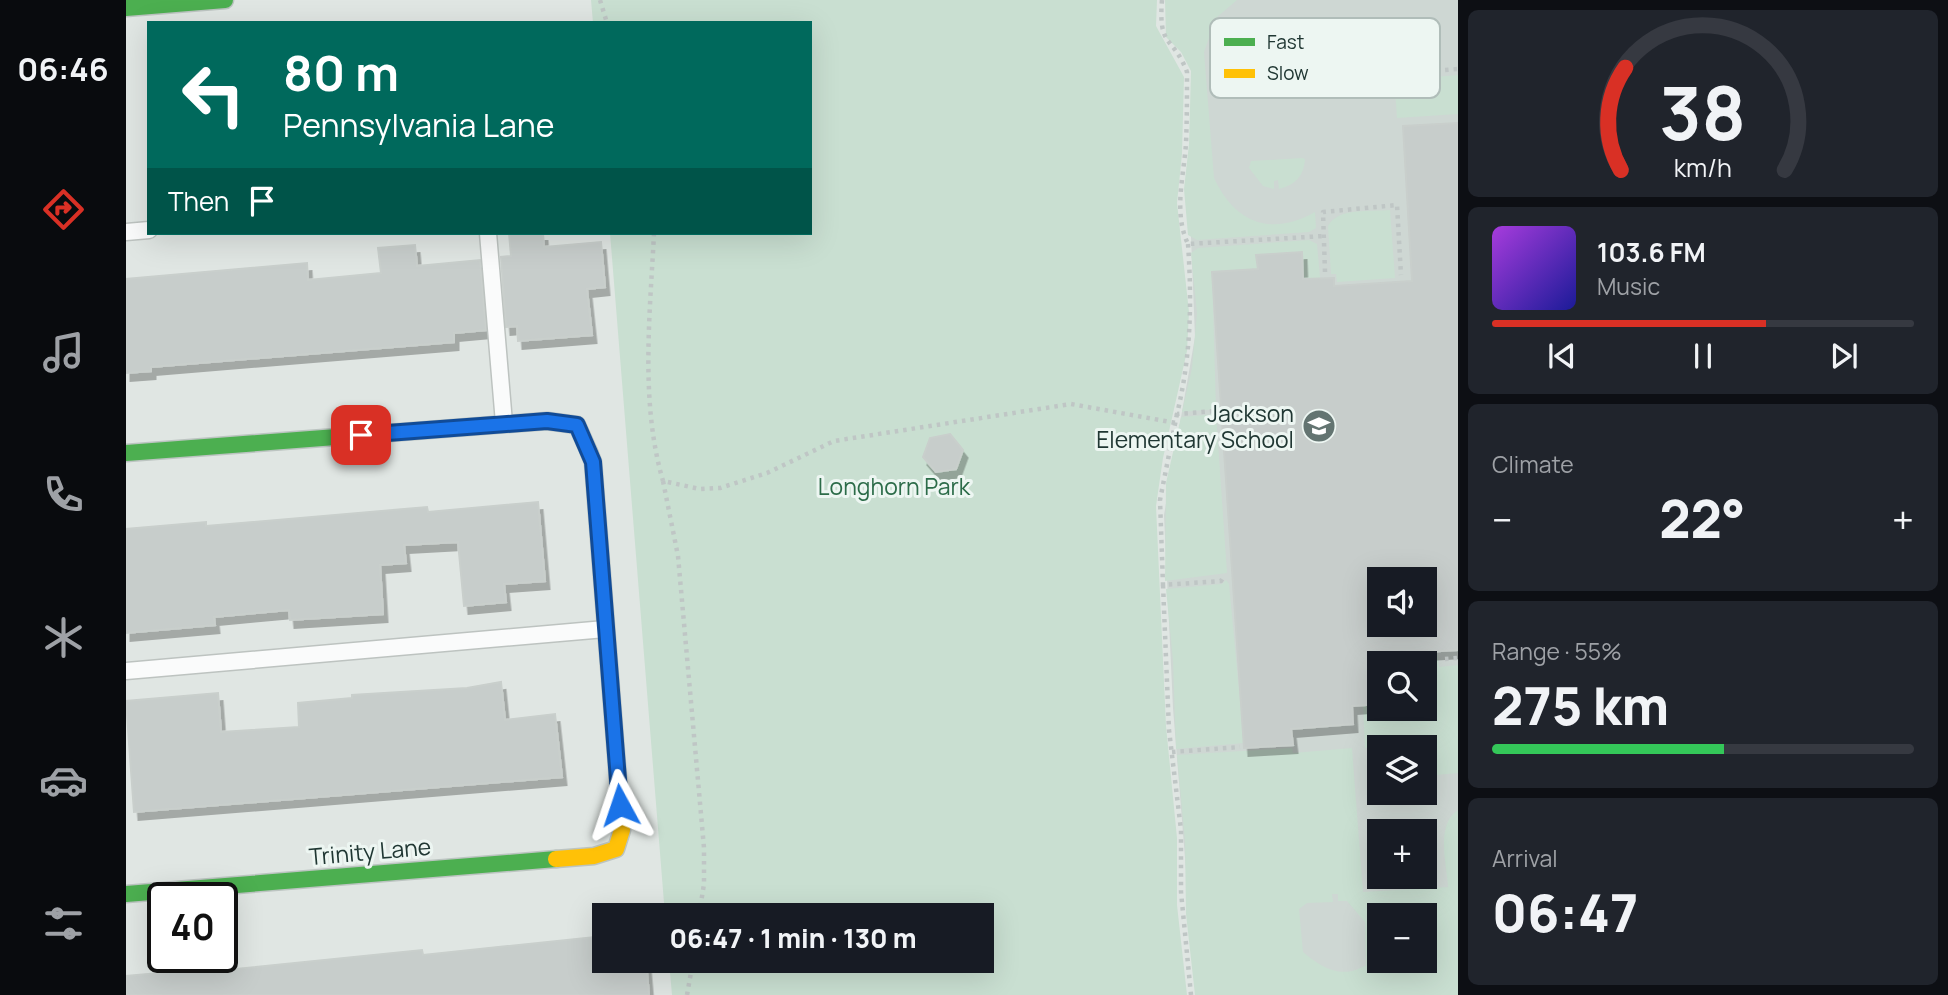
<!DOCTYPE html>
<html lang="en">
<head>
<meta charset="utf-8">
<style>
  :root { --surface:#171b24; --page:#20242c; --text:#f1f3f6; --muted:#9ea1a6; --line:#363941; --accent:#d93025 }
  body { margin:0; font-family:Manrope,sans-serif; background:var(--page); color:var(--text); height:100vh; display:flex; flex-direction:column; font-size:26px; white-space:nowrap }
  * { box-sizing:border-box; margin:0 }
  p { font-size:23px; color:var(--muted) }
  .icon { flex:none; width:38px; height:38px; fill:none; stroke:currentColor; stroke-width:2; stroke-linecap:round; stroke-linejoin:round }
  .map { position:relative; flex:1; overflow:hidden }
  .sheet { display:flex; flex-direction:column; gap:10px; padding:10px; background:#0d0f14; width:490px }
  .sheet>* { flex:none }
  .guide { position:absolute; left:21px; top:21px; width:665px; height:214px; border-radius:0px; box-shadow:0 7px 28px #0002; background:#00695c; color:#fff; overflow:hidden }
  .buttons { position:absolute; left:1241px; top:567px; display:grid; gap:14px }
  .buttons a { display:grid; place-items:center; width:70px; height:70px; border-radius:0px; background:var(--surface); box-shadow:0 7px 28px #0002; font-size:35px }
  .speed { position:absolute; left:21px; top:882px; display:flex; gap:14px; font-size:35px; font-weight:700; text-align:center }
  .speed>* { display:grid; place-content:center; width:91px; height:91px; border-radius:50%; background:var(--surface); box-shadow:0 7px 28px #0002; line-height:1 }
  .speed .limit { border:4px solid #111; border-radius:10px; background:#fff; color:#111 }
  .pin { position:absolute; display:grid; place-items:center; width:60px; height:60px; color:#fff; margin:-30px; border-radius:14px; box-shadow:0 4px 10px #0006 }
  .me { position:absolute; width:77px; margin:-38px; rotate:355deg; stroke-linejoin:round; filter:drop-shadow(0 0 5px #0008) }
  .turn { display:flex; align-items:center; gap:24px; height:147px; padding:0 21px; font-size:32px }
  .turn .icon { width:91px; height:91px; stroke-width:2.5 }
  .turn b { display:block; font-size:49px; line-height:60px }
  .then { display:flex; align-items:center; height:66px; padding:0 21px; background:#0003; gap:14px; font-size:26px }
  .big { font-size:52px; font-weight:800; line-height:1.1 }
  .sheet .tile { flex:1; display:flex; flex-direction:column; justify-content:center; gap:10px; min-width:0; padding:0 24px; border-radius:10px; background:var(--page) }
  .sheet .dial { align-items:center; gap:0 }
  .dial svg { height:182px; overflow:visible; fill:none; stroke:var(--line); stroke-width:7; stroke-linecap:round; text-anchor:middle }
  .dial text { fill:var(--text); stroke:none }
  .song { display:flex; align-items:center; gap:21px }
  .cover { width:84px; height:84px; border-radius:10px; background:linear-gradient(135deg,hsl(280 70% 55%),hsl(240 70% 35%)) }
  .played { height:7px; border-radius:4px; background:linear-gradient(90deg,var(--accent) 65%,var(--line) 65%) }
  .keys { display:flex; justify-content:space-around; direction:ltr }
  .heat { display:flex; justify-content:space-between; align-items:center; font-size:38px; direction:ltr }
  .charge { height:10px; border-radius:5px; background:linear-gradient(90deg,#34c759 55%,var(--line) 0) }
  .trip { position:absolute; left:466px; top:903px; width:402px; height:70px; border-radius:0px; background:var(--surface); box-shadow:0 7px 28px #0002; font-weight:800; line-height:70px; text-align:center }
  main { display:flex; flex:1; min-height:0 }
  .tabs { display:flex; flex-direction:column; width:126px; justify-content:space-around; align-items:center; background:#090b0e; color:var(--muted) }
  .tabs .icon { width:49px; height:49px }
  .tabs .selected { color:var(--accent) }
  .tabs b { font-size:32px; color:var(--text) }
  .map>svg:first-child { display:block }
  .built { fill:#ced7d3; fill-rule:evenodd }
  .green { fill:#c9dfd1; fill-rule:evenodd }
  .building { fill:#c7cdcb; stroke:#c9cfcc; stroke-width:2; fill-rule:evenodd; filter:url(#shadow) }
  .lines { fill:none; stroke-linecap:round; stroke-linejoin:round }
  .lane-casing { stroke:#bdc3c0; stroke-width:19 }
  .fast-casing { stroke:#bcc4c1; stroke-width:19 }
  .slow-casing { stroke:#bcc4c1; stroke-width:19 }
  .path { stroke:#bfc6c5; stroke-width:4.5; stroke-dasharray:3.5 5; stroke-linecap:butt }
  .lane { stroke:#fafbfb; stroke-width:16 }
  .fast { stroke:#4caf50; stroke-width:16 }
  .slow { stroke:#ffc107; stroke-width:16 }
  .route-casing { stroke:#114b97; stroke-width:18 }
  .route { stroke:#1a73e8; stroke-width:12 }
  .labels { text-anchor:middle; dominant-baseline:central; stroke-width:6; stroke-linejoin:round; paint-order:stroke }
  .poi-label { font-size:23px; fill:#203733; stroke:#edf6f2; text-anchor:end }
  .park-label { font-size:23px; fill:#2c6c49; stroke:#edf6f2 }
  .street-label { font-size:23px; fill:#203733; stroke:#edf6f2 }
  .key { fill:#edf6f2; stroke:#b0bdb9; stroke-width:2 }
  .key-label { font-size:19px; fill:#203733 }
</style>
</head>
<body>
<main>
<nav class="tabs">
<b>06:46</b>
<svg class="icon selected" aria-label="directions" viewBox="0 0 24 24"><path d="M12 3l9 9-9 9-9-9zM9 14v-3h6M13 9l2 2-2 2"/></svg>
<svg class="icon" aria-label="music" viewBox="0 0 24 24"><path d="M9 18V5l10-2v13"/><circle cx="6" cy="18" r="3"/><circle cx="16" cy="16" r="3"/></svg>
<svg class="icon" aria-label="phone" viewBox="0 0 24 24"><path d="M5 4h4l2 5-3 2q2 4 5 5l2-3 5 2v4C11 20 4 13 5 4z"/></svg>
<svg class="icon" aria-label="climate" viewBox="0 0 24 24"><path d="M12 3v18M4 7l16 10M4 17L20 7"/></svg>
<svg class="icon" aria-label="car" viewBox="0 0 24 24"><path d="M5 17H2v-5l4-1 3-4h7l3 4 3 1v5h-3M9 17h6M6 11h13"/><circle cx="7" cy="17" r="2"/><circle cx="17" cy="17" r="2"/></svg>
<svg class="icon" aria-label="filters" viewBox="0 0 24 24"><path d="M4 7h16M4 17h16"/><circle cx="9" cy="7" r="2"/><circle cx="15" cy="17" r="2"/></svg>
</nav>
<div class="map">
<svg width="1332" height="995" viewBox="0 0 1332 995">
  <defs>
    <filter id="shadow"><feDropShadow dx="4.5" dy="8" stdDeviation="0" flood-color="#0004"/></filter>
  </defs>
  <rect width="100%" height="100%" fill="#e0e6e3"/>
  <path class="built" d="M1039 0H1332V995H1070L1047 708 1038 515 1069 337 1064 212 1069 67ZM1253 579H1298V625H1253ZM1253 663H1298V709H1253ZM1253 747H1298V793H1253ZM1253 831H1298V877H1253ZM1253 915H1298V961H1253Z"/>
  <g class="green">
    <path d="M465 0H1031L1030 26 1058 77 1056 154 1051 203 1063 312 1061 351 1037 458 1030 506 1040 726 1051 838V905L1061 995H546L543 961H856V915H539L484 233H684V23H467Z"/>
    <path d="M1039 0H1111L1090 18 1078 52 1088 178C1109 223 1145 237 1189 212L1190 228 1183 232 1071 240 1062 235 1058 189 1063 144 1065 71 1055 52 1040 37Z"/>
    <path d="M1332 75V114L1271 118 1269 90 1250 82Z"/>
    <path d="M1176 158 1179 159C1178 176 1169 185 1153 189L1152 180 1148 181V189L1137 186 1123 168 1125 161Z"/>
    <path d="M1264 210 1269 278 1211 282 1210 274H1205L1202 226C1212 207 1245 212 1264 210Z"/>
    <path d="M1183 240 1191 244 1195 288 1178 289 1176 253 1130 256 1132 269 1086 272 1090 409 1056 412 1066 368 1071 313 1065 253 1072 248Z"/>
    <path d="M1090 414 1101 573 1039 581 1040 483 1055 417Z"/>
    <path d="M1100 580 1103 584 1118 743 1050 749 1047 660 1040 589 1096 584Z"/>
    <path d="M1311 651 1313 667 1332 665V773L1310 775 1299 771 1298 747 1239 748 1237 705 1298 709V663H1283L1282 653Z"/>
    <path d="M1166 748 1167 753 1226 748 1237 892 1322 887C1321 864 1309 825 1332 810V995H1069L1060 914 1059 841 1051 755ZM1206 894H1212V901H1221L1239 922 1240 965C1216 980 1196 968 1177 952L1173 909 1181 903 1207 902ZM1253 915H1298V961H1253Z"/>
  </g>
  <g class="building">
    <path d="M1332 123V650L1282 653 1283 663H1253V704L1226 706 1227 724 1165 729 1167 745 1118 748 1086 272 1132 269 1130 255 1176 252 1177 279 1208 278V286L1286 281 1277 126ZM1253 579H1298V625H1253Z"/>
    <path d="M383 233H417L418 247 475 242 479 287 461 289 466 335 392 341 391 326 380 327 375 257 385 256Z"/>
    <path d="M289 245 291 266 354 260 360 330 328 333V342L25 367V371L0 373V279L181 263 182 280 255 273 252 248Z"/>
    <path d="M824 434 837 450 830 469 810 472 797 457 804 438Z"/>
    <path d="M412 502 419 581 378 584 380 602 338 606 332 542 278 545 280 563 254 565 257 614 164 620 163 610 88 617 89 625 0 633V529L80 522V526L301 507 302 512Z"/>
    <path d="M375 682 379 720 429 714 436 777 8 812 0 701 92 693 95 732 173 727 172 703 226 698V695L341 688Z"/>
    <path d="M478 936V961H520L523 995H0V976L79 969 80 972 296 950 297 955Z"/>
  </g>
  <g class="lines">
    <defs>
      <g id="lane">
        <path d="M0 232 23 230"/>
        <path d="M362 233 378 423"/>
        <path d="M0 671 479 629"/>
      </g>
      <g id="fast">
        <path d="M0 8 99 0"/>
        <path d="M0 453 421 421 451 425 463 452"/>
        <path d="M0 894 430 859"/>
      </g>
      <path id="slow" d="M430 859 468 856 490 849 496 830 467 462 463 452"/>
    </defs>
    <use href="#lane" class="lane-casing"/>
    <use href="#fast" class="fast-casing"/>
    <use href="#slow" class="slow-casing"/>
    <g class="path">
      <path d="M474 0 481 23"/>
      <path d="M1036 0C1032 49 1047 35 1061 72 1061 96 1061 119 1060 143 1058 176 1047 212 1062 244L1198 236"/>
      <path d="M1211 63 1249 76 1332 69"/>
      <path d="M528 233C524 315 514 402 537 481"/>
      <path d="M1062 244C1066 303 1065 356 1051 414L1089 411"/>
      <path d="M1199 272 1197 212 1271 205 1275 275"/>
      <path d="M1051 414 1034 500 1037 585 1095 581 1098 576"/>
      <path d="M1037 585 1043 730 1055 830V892L1065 995"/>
      <path d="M1319 659 1332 658"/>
      <path d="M1046 752 1114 747"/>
      <path d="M573 915 578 884V848L552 556 537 481 574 489 594 488 641 473 708 441 945 404 1050 423"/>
      <path d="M561 995 567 961"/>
    </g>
    <use href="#lane" class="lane"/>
    <use href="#fast" class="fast"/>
    <use href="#slow" class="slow"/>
  </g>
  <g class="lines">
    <defs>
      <path id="route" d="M235 435 421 421 451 425 467 462 494 805"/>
    </defs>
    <use href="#route" class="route-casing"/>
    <use href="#route" class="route"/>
  </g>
  <defs>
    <symbol id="school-disc" viewBox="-11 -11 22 22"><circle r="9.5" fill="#637471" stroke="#edf6f2"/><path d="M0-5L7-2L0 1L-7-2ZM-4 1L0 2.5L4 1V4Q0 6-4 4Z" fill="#fff"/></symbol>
  </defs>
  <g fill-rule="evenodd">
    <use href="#school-disc" x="1174" y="407" width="38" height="38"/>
  </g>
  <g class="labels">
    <g class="poi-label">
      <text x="1168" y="413">Jackson<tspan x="1168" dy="26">Elementary School</tspan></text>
    </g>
    <g class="park-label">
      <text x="768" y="486">Longhorn Park</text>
    </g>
    <g class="street-label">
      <text transform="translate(244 851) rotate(-5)">Trinity Lane</text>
    </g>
  </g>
  <rect x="1084" y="18" width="230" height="80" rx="10" class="key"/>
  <rect x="1098" y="38" width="31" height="8" fill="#4caf50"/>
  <rect x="1098" y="69" width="31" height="9" fill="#ffc107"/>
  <g class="key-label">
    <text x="1141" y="49">Fast</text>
    <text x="1141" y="80">Slow</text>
  </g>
</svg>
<div class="buttons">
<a><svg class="icon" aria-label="sound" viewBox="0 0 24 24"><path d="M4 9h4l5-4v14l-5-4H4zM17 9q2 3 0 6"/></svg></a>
<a><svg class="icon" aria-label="search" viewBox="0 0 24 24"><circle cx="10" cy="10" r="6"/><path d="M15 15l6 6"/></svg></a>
<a><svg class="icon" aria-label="layers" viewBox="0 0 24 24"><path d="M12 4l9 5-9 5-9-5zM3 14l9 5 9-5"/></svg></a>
<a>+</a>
<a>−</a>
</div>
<div class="speed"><div class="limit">40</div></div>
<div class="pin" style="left:235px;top:435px;background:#d93025"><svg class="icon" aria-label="arrive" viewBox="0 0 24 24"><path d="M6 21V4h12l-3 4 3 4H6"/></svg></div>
<svg class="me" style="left:494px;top:805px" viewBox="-20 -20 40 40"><path d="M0-17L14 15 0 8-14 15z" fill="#1a73e8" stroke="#fff" stroke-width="4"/></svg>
<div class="trip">06:47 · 1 min · 130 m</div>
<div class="guide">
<div class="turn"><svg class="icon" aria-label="left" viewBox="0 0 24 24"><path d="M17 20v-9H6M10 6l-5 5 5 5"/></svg><div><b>80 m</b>Pennsylvania Lane</div></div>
<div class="then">Then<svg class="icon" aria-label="arrive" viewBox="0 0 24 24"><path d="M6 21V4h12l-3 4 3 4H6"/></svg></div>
</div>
</div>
<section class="sheet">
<div class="tile dial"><svg viewBox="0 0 100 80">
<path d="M14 69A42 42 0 1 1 86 69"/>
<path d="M14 69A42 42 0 0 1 16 24" stroke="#d93025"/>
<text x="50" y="56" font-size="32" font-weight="700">38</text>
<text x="50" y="72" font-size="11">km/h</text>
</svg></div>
<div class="tile">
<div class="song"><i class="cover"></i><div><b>103.6 FM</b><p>Music</p></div></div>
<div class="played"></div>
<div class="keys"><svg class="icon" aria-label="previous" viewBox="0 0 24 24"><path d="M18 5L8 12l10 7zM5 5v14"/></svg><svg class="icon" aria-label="pause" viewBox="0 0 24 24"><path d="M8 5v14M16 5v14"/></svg><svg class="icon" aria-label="next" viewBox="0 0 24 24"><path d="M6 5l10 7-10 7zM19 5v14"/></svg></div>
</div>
<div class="tile"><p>Climate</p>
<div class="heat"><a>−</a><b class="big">22°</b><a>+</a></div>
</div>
<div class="tile"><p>Range · 55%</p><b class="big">275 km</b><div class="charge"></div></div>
<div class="tile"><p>Arrival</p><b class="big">06:47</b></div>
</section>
</main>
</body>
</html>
